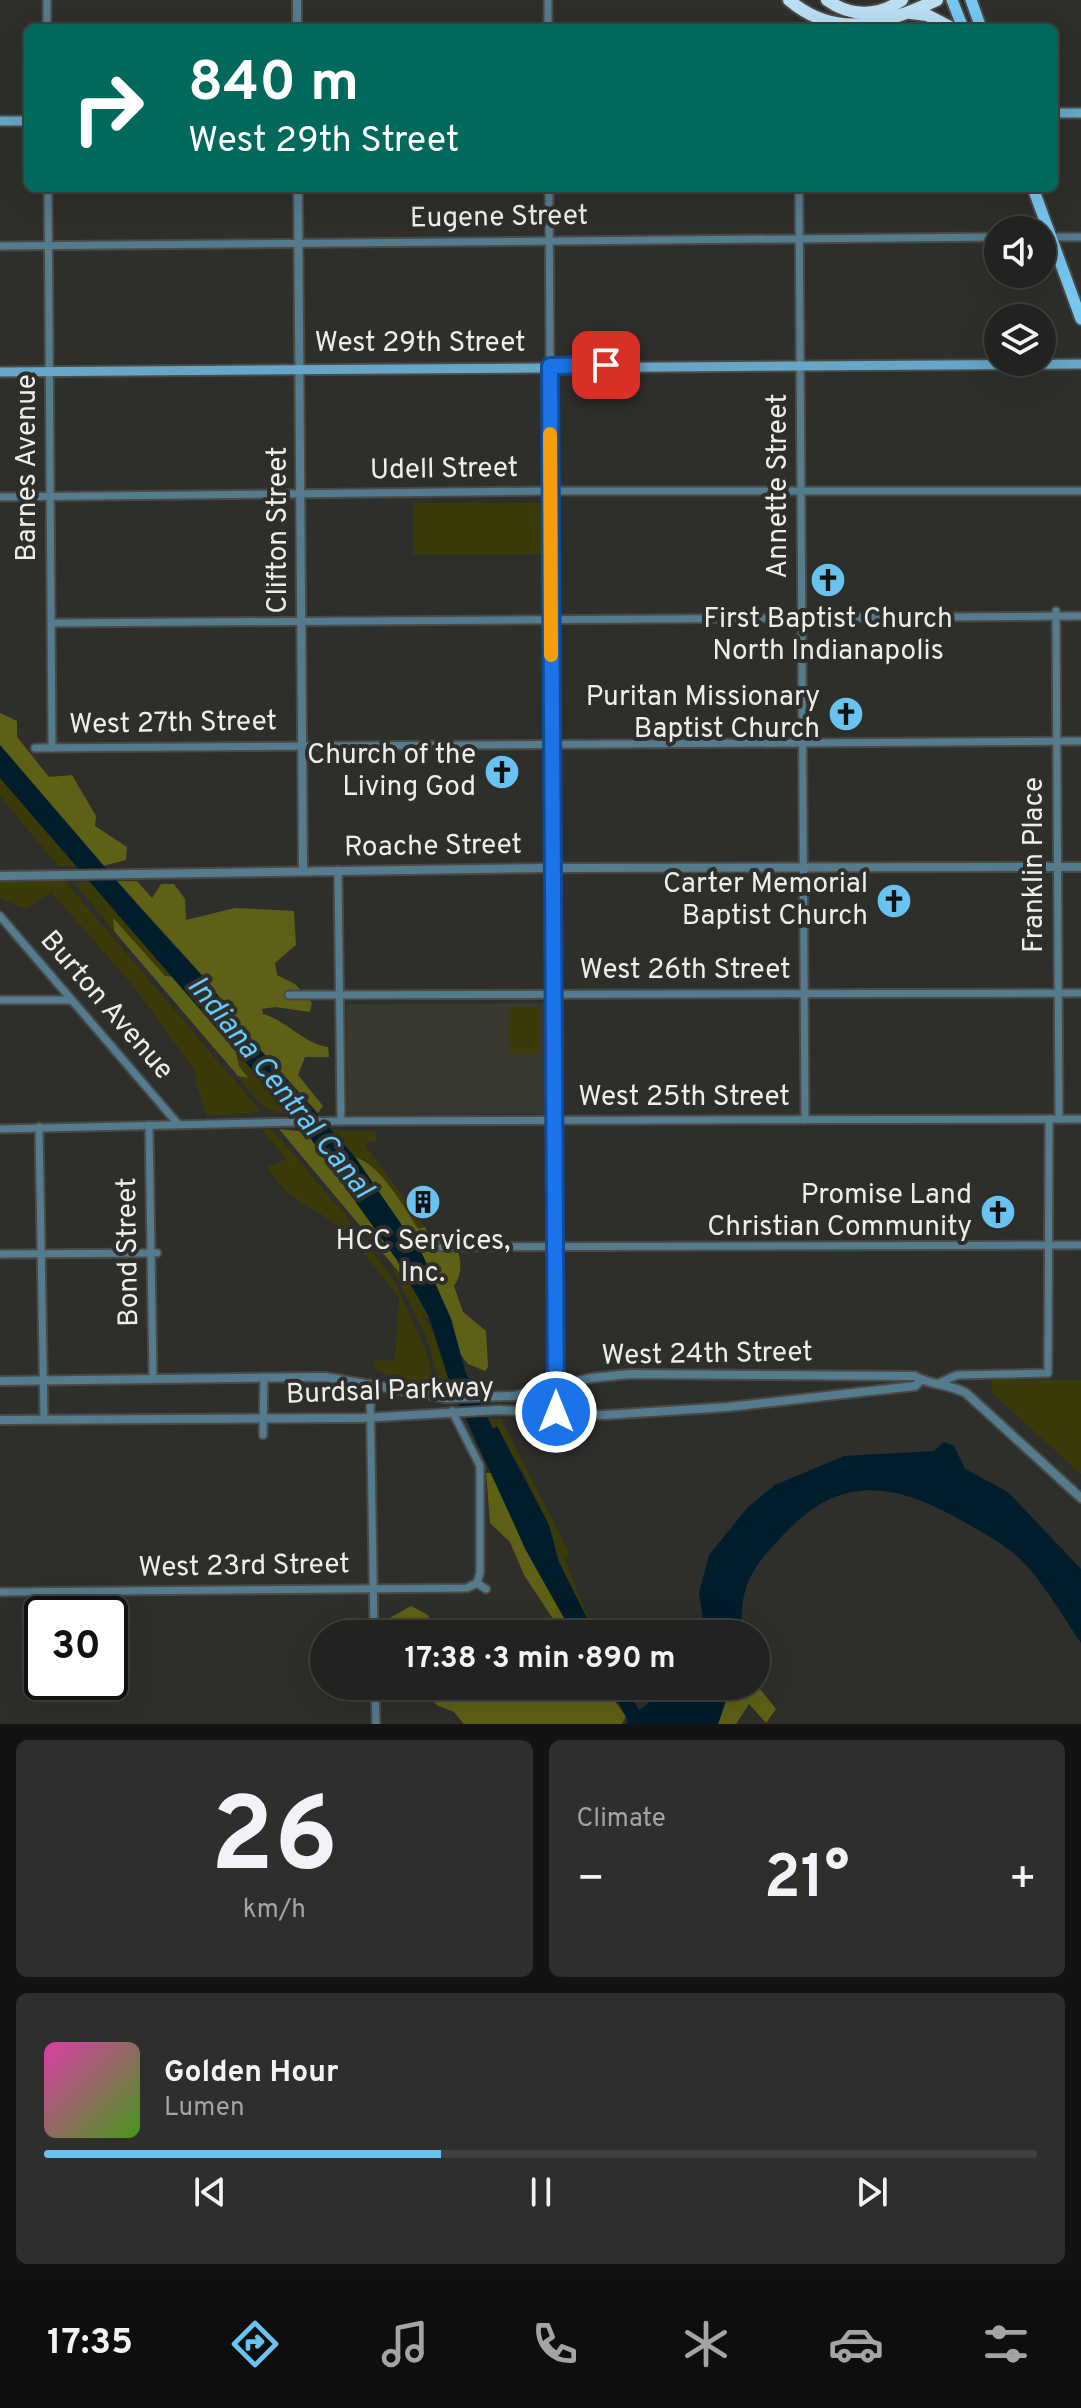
<!DOCTYPE html>
<html lang="en">
<head>
<meta charset="utf-8">
<style>
  :root { --surface:#222220; --page:#2e2f2d; --text:#f1f3f6; --muted:#a2a4a5; --line:#3f3f3e; --accent:#69c3f1 }
  body { margin:0; font-family:Overpass,sans-serif; background:var(--page); color:var(--text); height:100vh; display:flex; flex-direction:column; font-size:30px; white-space:nowrap }
  * { box-sizing:border-box; margin:0 }
  p { font-size:26px; color:var(--muted) }
  .icon { flex:none; width:44px; height:44px; fill:none; stroke:currentColor; stroke-width:2; stroke-linecap:round; stroke-linejoin:round }
  .map { position:relative; height:1724px; overflow:hidden }
  .drawer { display:flex; flex-direction:column; gap:16px; padding:16px; background:#131312; flex:1 }
  .drawer>* { flex:none }
  .top-card { position:absolute; left:24px; top:24px; width:1034px; height:168px; border-radius:12px; box-shadow:0 8px 32px #0002,0 0 0 2px var(--line); background:#00695c; color:#fff; overflow:hidden }
  .fabs { position:absolute; left:984px; top:216px; display:grid; gap:16px }
  .fabs a { display:grid; place-items:center; width:72px; height:72px; border-radius:50%; background:var(--surface); box-shadow:0 8px 32px #0002,0 0 0 2px var(--line); font-size:40px }
  .speed { position:absolute; left:24px; top:1596px; display:flex; gap:16px; font-size:40px; font-weight:700; text-align:center }
  .speed>* { display:grid; place-content:center; width:104px; height:104px; border-radius:50%; background:var(--surface); box-shadow:0 8px 32px #0002,0 0 0 2px var(--line); line-height:1 }
  .speed .limit { border:4px solid #111; border-radius:12px; background:#fff; color:#111 }
  .pin { position:absolute; display:grid; place-items:center; width:68px; height:68px; color:#fff; margin:-34px; border-radius:16px; box-shadow:0 4px 12px #0006 }
  .me { position:absolute; width:88px; margin:-44px; rotate:0deg; stroke-linejoin:round; filter:drop-shadow(0 0 6px #0008) }
  .turn { display:flex; align-items:center; gap:28px; height:168px; padding:0 32px; font-size:36px }
  .turn .icon { width:104px; height:104px; stroke-width:2.5 }
  .turn b { display:block; font-size:56px; line-height:68px }
  .big { font-size:60px; font-weight:700; line-height:1.1 }
  .drawer .card { flex:1; display:flex; flex-direction:column; justify-content:center; gap:12px; min-width:0; padding:0 28px; border-radius:12px; background:var(--page) }
  .drawer .dial { align-items:center; gap:0 }
  .dial b { font-size:104px; line-height:1 }
  .song { display:flex; align-items:center; gap:24px }
  .cover { width:96px; height:96px; border-radius:12px; background:linear-gradient(135deg,hsl(320 70% 55%),hsl(100 70% 35%)) }
  .played { height:8px; border-radius:4px; background:linear-gradient(90deg,var(--accent) 40%,var(--line) 40%) }
  .keys { display:flex; justify-content:space-around; direction:ltr }
  .heat { display:flex; justify-content:space-between; align-items:center; font-size:44px; direction:ltr }
  .drawer .tiles { flex:1; display:grid; gap:16px; grid-template-columns:1fr 1fr }
  .card:last-child { grid-column:span 2 }
  .trip { position:absolute; left:310px; top:1620px; width:460px; height:80px; border-radius:40px; background:var(--surface); box-shadow:0 8px 32px #0002,0 0 0 2px var(--line); font-weight:700; line-height:80px; text-align:center }
  .tabs { display:flex; height:128px; justify-content:space-around; align-items:center; background:#0e0e0d; color:var(--muted) }
  .tabs .icon { width:56px; height:56px }
  .tabs .active { color:var(--accent) }
  .tabs b { font-size:36px; color:var(--text) }
  .map>svg:first-child { display:block }
  .built { fill:#38382f }
  .green { fill:#3a3b09 }
  .forest { fill:#5e6115 }
  .water { fill:#001d2c }
  .lines { fill:none; stroke-linecap:round; stroke-linejoin:round }
  .minor-casing { stroke:#494946; stroke-width:11 }
  .tertiary-casing { stroke:#494946; stroke-width:12 }
  .secondary-casing { stroke:#494946; stroke-width:13 }
  .primary-casing { stroke:#494946; stroke-width:15 }
  .motorway-casing { stroke:#494946; stroke-width:16 }
  .minor { stroke:#557b8f; stroke-width:7 }
  .tertiary { stroke:#557b8f; stroke-width:8 }
  .secondary { stroke:#67a6c6; stroke-width:9 }
  .primary { stroke:#75c7f1; stroke-width:11 }
  .motorway { stroke:#badef2; stroke-width:12 }
  .route-casing { stroke:#114b97; stroke-width:20 }
  .route { stroke:#1a73e8; stroke-width:14 }
  .slow { stroke:#f59e0b; stroke-width:14 }
  .labels { text-anchor:middle; dominant-baseline:central; stroke-width:8; stroke-linejoin:round; paint-order:stroke }
  .street-label { font-size:28px; fill:#ededeb; stroke:#2e2e2b }
  .poi-label { font-size:28px; fill:#ededeb; stroke:#2e2e2b; text-anchor:end }
  .water-label { font-size:30px; font-style:italic; fill:#65cbfd; stroke:#2e2e2b }
</style>
</head>
<body>
<div class="map">
<svg width="1081" height="1724" viewBox="0 0 1081 1724">
  <rect width="100%" height="100%" fill="#2e2e2b"/>
  <path class="built" d="M545 1003 546 1114 347 1115 346 1004Z"/>
  <g class="green">
    <rect x="413" y="503" width="129" height="51"/>
    <path d="M0 778 76 866H60L54 861 0 796Z"/>
    <path d="M65 881 261 1112 207 1116 194 1077 197 1074 135 988 51 892 26 909 0 899V882Z"/>
    <path d="M73 882H91L173 977 165 976 113 920 114 931Z"/>
    <path d="M515 1007H536L539 1013V1050L535 1054H509V1011Z"/>
    <path d="M235 1050 288 1113C263 1114 253 1095 238 1076L247 1078 239 1066Z"/>
    <path d="M261 1129H271L285 1144 354 1226 395 1282 426 1351 435 1388 400 1381 374 1368 375 1359 395 1361 399 1297C380 1275 363 1250 343 1231 316 1205 289 1205 268 1167L286 1159Z"/>
    <path d="M332 1130 376 1131V1142H366V1146L425 1227 418 1229 381 1176 364 1159 355 1157Z"/>
    <path d="M391 1265 407 1281V1278L429 1317H423L432 1329 453 1389 441 1388 426 1336Z"/>
    <path d="M991 1380H1081V1474L992 1393Z"/>
    <path d="M488 1419H501L568 1550 569 1555 564 1558 594 1632 559 1562 549 1525 524 1474Z"/>
  </g>
  <g class="forest">
    <path d="M0 713 17 721V737L49 777 72 775 96 816 95 826 127 847 126 860 103 866 5 752 0 745Z"/>
    <path d="M117 881H137L152 898 161 884H174L185 899 186 920 235 908 294 911 296 945 275 963 277 975 295 984 312 1003 310 1012 275 1007 262 1009 263 1014C288 1021 302 1043 328 1047L329 1057H305L298 1075 323 1106 318 1113 240 1027 209 983Z"/>
    <path d="M113 918 165 976 173 977 235 1049 239 1066 248 1078 238 1076 114 931Z"/>
    <path d="M279 1129 306 1132 397 1260 408 1283Z"/>
    <path d="M355 1157C378 1162 405 1208 418 1229L425 1227 431 1239H453C460 1255 465 1270 454 1286L463 1312 486 1331 488 1367 485 1371 468 1364 461 1355 451 1319 415 1238 403 1227Z"/>
    <path d="M486 1473H493L525 1549 573 1634H563L524 1575 510 1542 490 1523Z"/>
    <path d="M411 1606 428 1615 435 1634H381V1623Z"/>
    <path d="M756 1684 776 1709 766 1723 749 1704 736 1724H718L731 1686Z"/>
    <path d="M429 1686H603L626 1716 622 1724H464L454 1712 436 1705Z"/>
  </g>
  <g class="water">
    <path d="M0 745 141 909 209 983 240 1027 355 1157 403 1227 415 1238 451 1319 465 1371 493 1429 497 1426 549 1525 559 1562 595 1634H573L525 1548 450 1384 429 1317 397 1260 306 1132 0 778Z"/>
    <path d="M944 1442 954 1446 965 1469 1008 1492 1081 1569V1643C1062 1616 1044 1582 1020 1559 1003 1543 980 1531 959 1519 893 1483 842 1474 785 1533 752 1567 739 1585 742 1634H705L699 1593 709 1555 748 1507 775 1485 844 1456 934 1451Z"/>
    <path d="M603 1686H625L639 1710 672 1686H731L718 1724H626L628 1721 618 1702H612Z"/>
  </g>
  <g class="lines">
    <defs>
      <g id="minor">
        <path d="M47 0V28"/>
        <path d="M548 0V28"/>
        <path d="M48 188 52 748"/>
        <path d="M549 188 556 1412"/>
        <path d="M799 188 805 1120"/>
        <path d="M1042 237H1081"/>
        <path d="M0 246 998 237"/>
        <path d="M0 497 544 491H1081"/>
        <path d="M1056 611 1059 1119"/>
        <path d="M52 623 1081 616"/>
        <path d="M35 748 1081 741"/>
        <path d="M338 870 341 1121"/>
        <path d="M0 916 178 1124"/>
        <path d="M289 995 1081 993"/>
        <path d="M0 1000H70"/>
        <path d="M149 1125 153 1379"/>
        <path d="M39 1127 44 1419"/>
        <path d="M0 1129 341 1121 1081 1119"/>
        <path d="M442 1247 1081 1245"/>
        <path d="M0 1254 157 1253"/>
        <path d="M941 1382 957 1375 1048 1373 1049 1119"/>
        <path d="M370 1384 374 1634"/>
        <path d="M452 1411 480 1466V1573L477 1583"/>
        <path d="M263 1435 264 1377"/>
        <path d="M0 1592 467 1588 477 1583 486 1589"/>
        <path d="M375 1686 376 1724"/>
      </g>
      <g id="tertiary">
        <path d="M297 0V28"/>
        <path d="M298 188 303 871"/>
        <path d="M0 876 546 868 1081 867"/>
        <path d="M0 1381 325 1377 446 1398 514 1396 591 1378 630 1374 915 1376C925 1384 950 1384 966 1393L1081 1498"/>
        <path d="M0 1420 362 1418 499 1410 604 1415 728 1407 915 1386 921 1380"/>
      </g>
      <g id="secondary">
        <path d="M1054 113H1081"/>
        <path d="M0 121H28"/>
        <path d="M0 372 1081 364"/>
      </g>
      <g id="primary">
        <path d="M952 0 963 28"/>
        <path d="M971 0 981 28"/>
        <path d="M1033 188 1081 319"/>
      </g>
      <g id="motorway">
        <path d="M789 0C837 41 886 23 937 0"/>
        <path d="M827 0C850 17 878 17 902 0"/>
        <path d="M911 13 927 15 952 28"/>
      </g>
    </defs>
    <use href="#minor" class="minor-casing"/>
    <use href="#tertiary" class="tertiary-casing"/>
    <use href="#secondary" class="secondary-casing"/>
    <use href="#primary" class="primary-casing"/>
    <use href="#motorway" class="motorway-casing"/>
    <use href="#minor" class="minor"/>
    <use href="#tertiary" class="tertiary"/>
    <use href="#secondary" class="secondary"/>
    <use href="#primary" class="primary"/>
    <use href="#motorway" class="motorway"/>
  </g>
  <g class="lines">
    <defs>
      <path id="route" d="M556 1412 550 366 606 365"/>
    </defs>
    <use href="#route" class="route-casing"/>
    <use href="#route" class="route"/>
    <path class="slow" d="M550 434 551 655"/>
  </g>
  <defs>
    <symbol id="church-disc" viewBox="-11 -11 22 22"><circle r="9.5" fill="#69c3f1" stroke="#2e2e2b"/><path d="M-1.2-6h2.4v3.5h3.3v2.4h-3.3V6h-2.4V-.1h-3.3v-2.4h3.3Z" fill="#111"/></symbol>
    <symbol id="building-disc" viewBox="-11 -11 22 22"><circle r="9.5" fill="#69c3f1" stroke="#2e2e2b"/><path d="M-4-6H4V6H1V3H-1V6H-4ZM-2.5-4.3h1.7v1.8h-1.7ZM.8-4.3h1.7v1.8H.8ZM-2.5-1h1.7V.8h-1.7ZM.8-1h1.7V.8H.8Z" fill="#111"/></symbol>
  </defs>
  <g fill-rule="evenodd">
    <use href="#church-disc" x="808" y="560" width="40" height="40"/>
    <use href="#church-disc" x="826" y="694" width="40" height="40"/>
    <use href="#church-disc" x="482" y="752" width="40" height="40"/>
    <use href="#church-disc" x="874" y="881" width="40" height="40"/>
    <use href="#building-disc" x="403" y="1182" width="40" height="40"/>
    <use href="#church-disc" x="978" y="1192" width="40" height="40"/>
  </g>
  <g class="labels">
    <g class="street-label">
      <text transform="translate(499 218) rotate(-1)">Eugene Street</text>
      <text x="420" y="344">West 29th Street</text>
      <text transform="translate(28 468) rotate(-90)">Barnes Avenue</text>
      <text transform="translate(444 470) rotate(-1)">Udell Street</text>
      <text transform="translate(779 486) rotate(-90)">Annette Street</text>
      <text transform="translate(279 530) rotate(-90)">Clifton Street</text>
      <text transform="translate(173 724) rotate(-1)">West 27th Street</text>
      <text transform="translate(433 847) rotate(-1)">Roache Street</text>
      <text transform="translate(1035 865) rotate(-90)">Franklin Place</text>
      <text x="685" y="971">West 26th Street</text>
      <text transform="translate(106 1006) rotate(49)">Burton Avenue</text>
      <text x="684" y="1098">West 25th Street</text>
      <text transform="translate(129 1252) rotate(-91)">Bond Street</text>
      <text transform="translate(707 1355) rotate(-1)">West 24th Street</text>
      <text transform="translate(390 1392) rotate(-2)">Burdsal Parkway</text>
      <text transform="translate(244 1567) rotate(-1)">West 23rd Street</text>
    </g>
    <g class="poi-label">
      <text x="828" y="620" text-anchor="middle">First Baptist Church<tspan x="828" dy="32">North Indianapolis</tspan></text>
      <text x="820" y="698">Puritan Missionary<tspan x="820" dy="32">Baptist Church</tspan></text>
      <text x="476" y="756">Church of the<tspan x="476" dy="32">Living God</tspan></text>
      <text x="868" y="885">Carter Memorial<tspan x="868" dy="32">Baptist Church</tspan></text>
      <text x="972" y="1196">Promise Land<tspan x="972" dy="32">Christian Community</tspan></text>
      <text x="423" y="1242" text-anchor="middle">HCC Services,<tspan x="423" dy="32">Inc.</tspan></text>
    </g>
    <g class="water-label">
      <text transform="translate(279 1088) rotate(51)">Indiana Central Canal</text>
    </g>
  </g>
</svg>
<div class="fabs">
<a><svg class="icon" aria-label="sound" viewBox="0 0 24 24"><path d="M4 9h4l5-4v14l-5-4H4zM17 9q2 3 0 6"/></svg></a>
<a><svg class="icon" aria-label="layers" viewBox="0 0 24 24"><path d="M12 4l9 5-9 5-9-5zM3 14l9 5 9-5"/></svg></a>
</div>
<div class="speed"><div class="limit">30</div></div>
<div class="pin" style="left:606px;top:365px;background:#d93025"><svg class="icon" aria-label="arrive" viewBox="0 0 24 24"><path d="M6 21V4h12l-3 4 3 4H6"/></svg></div>
<svg class="me" style="left:556px;top:1412px" viewBox="-20 -20 40 40"><circle r="17" fill="#1a73e8" stroke="#fff" stroke-width="3"/><path d="M0-11L8 9 0 5-8 9z" fill="#fff"/></svg>
<div class="trip">17:38 · 3 min · 890 m</div>
<div class="top-card">
<div class="turn"><svg class="icon" aria-label="right" viewBox="0 0 24 24"><path d="M7 20v-9h11M14 6l5 5-5 5"/></svg><div><b>840 m</b>West 29th Street</div></div>
</div>
</div>
<section class="drawer">
<div class="tiles">
<div class="card dial"><b>26</b><p>km/h</p></div>
<div class="card"><p>Climate</p>
<div class="heat"><a>−</a><b class="big">21°</b><a>+</a></div>
</div>
<div class="card">
<div class="song"><i class="cover"></i><div><b>Golden Hour</b><p>Lumen</p></div></div>
<div class="played"></div>
<div class="keys"><svg class="icon" aria-label="previous" viewBox="0 0 24 24"><path d="M18 5L8 12l10 7zM5 5v14"/></svg><svg class="icon" aria-label="pause" viewBox="0 0 24 24"><path d="M8 5v14M16 5v14"/></svg><svg class="icon" aria-label="next" viewBox="0 0 24 24"><path d="M6 5l10 7-10 7zM19 5v14"/></svg></div>
</div>
</div>
</section>
<nav class="tabs">
<b>17:35</b>
<svg class="icon active" aria-label="directions" viewBox="0 0 24 24"><path d="M12 3l9 9-9 9-9-9zM9 14v-3h6M13 9l2 2-2 2"/></svg>
<svg class="icon" aria-label="music" viewBox="0 0 24 24"><path d="M9 18V5l10-2v13"/><circle cx="6" cy="18" r="3"/><circle cx="16" cy="16" r="3"/></svg>
<svg class="icon" aria-label="phone" viewBox="0 0 24 24"><path d="M5 4h4l2 5-3 2q2 4 5 5l2-3 5 2v4C11 20 4 13 5 4z"/></svg>
<svg class="icon" aria-label="climate" viewBox="0 0 24 24"><path d="M12 3v18M4 7l16 10M4 17L20 7"/></svg>
<svg class="icon" aria-label="car" viewBox="0 0 24 24"><path d="M5 17H2v-5l4-1 3-4h7l3 4 3 1v5h-3M9 17h6M6 11h13"/><circle cx="7" cy="17" r="2"/><circle cx="17" cy="17" r="2"/></svg>
<svg class="icon" aria-label="filters" viewBox="0 0 24 24"><path d="M4 7h16M4 17h16"/><circle cx="9" cy="7" r="2"/><circle cx="15" cy="17" r="2"/></svg>
</nav>
</body>
</html>
